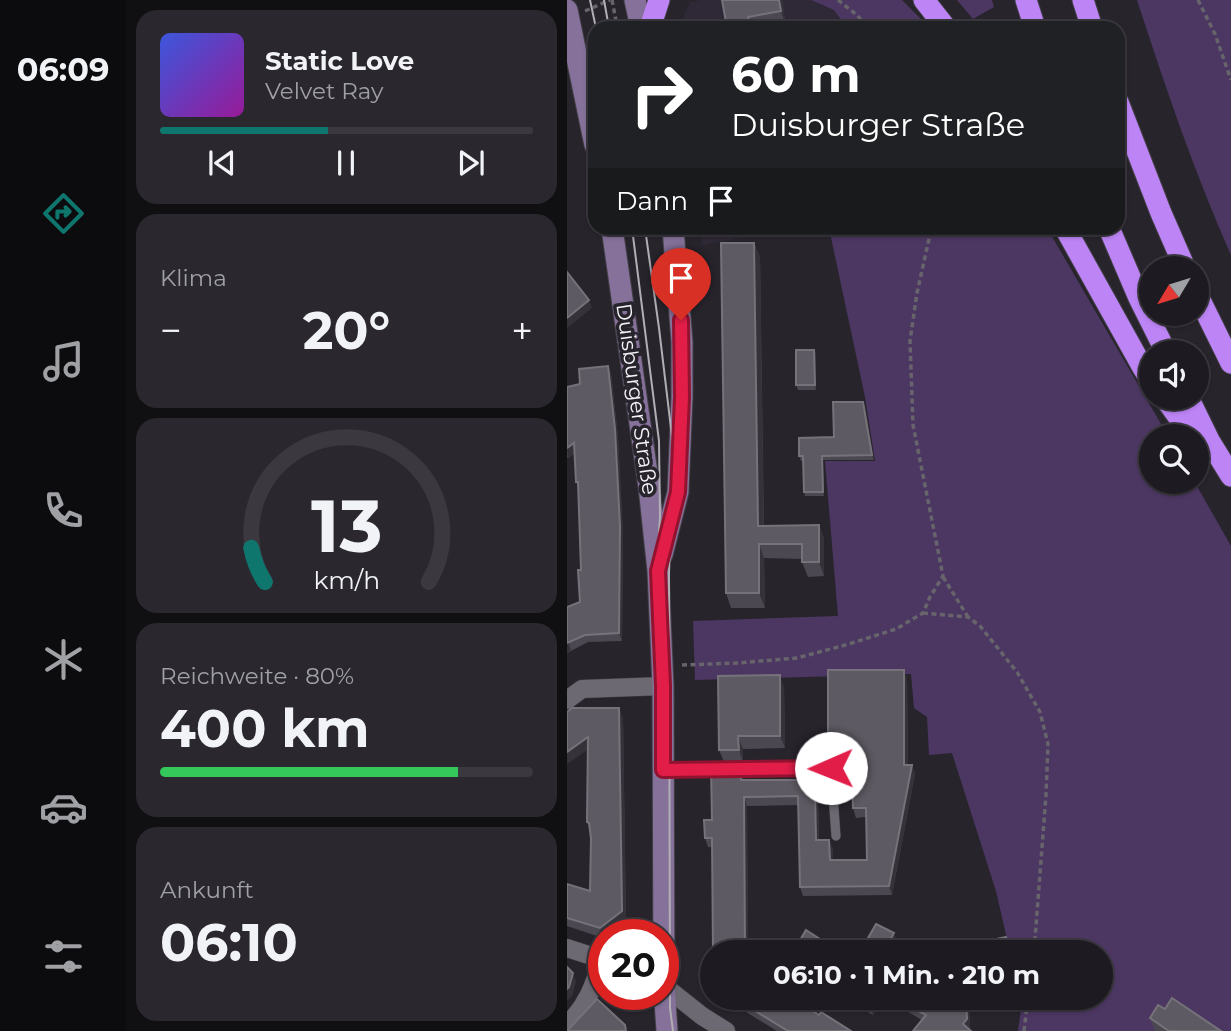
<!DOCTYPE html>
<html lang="de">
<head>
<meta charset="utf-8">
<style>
  :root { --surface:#1d1b21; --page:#2a282e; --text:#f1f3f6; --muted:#a0a1a5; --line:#3b393f; --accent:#0f766e }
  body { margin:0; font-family:Montserrat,sans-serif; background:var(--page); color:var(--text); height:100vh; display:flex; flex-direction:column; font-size:26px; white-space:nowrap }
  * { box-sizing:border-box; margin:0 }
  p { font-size:23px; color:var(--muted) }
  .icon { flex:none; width:38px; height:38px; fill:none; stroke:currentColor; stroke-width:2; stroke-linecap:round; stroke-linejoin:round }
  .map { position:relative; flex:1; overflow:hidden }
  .drawer { display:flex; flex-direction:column; gap:10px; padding:10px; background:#100f12; width:441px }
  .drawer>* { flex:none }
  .hud { position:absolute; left:21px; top:21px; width:537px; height:214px; border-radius:21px; box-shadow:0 2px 5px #0004,0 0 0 2px var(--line); background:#202124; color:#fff; overflow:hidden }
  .needle { width:46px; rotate:232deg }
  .buttons { position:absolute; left:572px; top:256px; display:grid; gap:14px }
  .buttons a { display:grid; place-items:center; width:70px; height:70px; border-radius:50%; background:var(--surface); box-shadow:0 2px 5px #0004,0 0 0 2px var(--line); font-size:35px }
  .speed { position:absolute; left:21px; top:919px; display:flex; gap:14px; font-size:35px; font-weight:700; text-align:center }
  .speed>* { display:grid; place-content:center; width:91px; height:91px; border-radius:50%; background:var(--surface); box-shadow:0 2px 5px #0004,0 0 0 2px var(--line); line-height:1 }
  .speed .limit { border:10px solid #d22; background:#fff; color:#111 }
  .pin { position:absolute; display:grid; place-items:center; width:60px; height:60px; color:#fff; margin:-72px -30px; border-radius:50% 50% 50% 0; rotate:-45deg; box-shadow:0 0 7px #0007 }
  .pin .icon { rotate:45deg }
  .me { position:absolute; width:77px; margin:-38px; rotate:269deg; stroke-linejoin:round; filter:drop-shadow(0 0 5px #0008) }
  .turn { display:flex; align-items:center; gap:24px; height:147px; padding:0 28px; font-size:32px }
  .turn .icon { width:91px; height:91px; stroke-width:2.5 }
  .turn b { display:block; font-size:49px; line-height:60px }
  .then { display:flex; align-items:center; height:66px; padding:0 28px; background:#0003; gap:14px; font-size:26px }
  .big { font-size:52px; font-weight:700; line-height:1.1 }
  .drawer .tile { flex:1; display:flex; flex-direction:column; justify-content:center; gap:10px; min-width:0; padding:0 24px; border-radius:21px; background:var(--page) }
  .drawer .dial { align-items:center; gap:0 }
  .dial svg { height:182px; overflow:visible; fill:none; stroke:var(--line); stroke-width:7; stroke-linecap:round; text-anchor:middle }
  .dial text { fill:var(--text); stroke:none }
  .song { display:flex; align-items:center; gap:21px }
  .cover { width:84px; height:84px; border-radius:10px; background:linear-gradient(135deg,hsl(230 70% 55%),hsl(300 70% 35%)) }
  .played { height:7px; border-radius:4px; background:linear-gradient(90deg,var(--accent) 45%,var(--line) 45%) }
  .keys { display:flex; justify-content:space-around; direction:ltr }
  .heat { display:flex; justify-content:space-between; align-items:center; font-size:38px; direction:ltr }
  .charge { height:10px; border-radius:5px; background:linear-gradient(90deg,#34c759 80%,var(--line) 0) }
  .trip { position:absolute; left:133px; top:940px; width:413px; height:70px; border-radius:35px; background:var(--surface); box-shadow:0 2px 5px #0004,0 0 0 2px var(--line); font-weight:700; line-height:70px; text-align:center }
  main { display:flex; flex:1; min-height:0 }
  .tab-bar { display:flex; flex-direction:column; width:126px; justify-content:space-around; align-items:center; background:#0c0b0d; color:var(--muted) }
  .tab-bar .icon { width:49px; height:49px }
  .tab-bar .selected { color:var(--accent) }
  .tab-bar b { font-size:32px; color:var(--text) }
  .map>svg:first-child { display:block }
  .built { fill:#2f2836 }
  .green { fill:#4c3762 }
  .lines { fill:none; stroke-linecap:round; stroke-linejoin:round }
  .service-casing { stroke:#423f46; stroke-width:10 }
  .minor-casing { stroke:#423f46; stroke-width:19 }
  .secondary-casing { stroke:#423f46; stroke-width:23 }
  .motorway-casing { stroke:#423f46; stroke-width:23 }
  .path { stroke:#67646c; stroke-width:3.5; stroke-dasharray:5 3.5; stroke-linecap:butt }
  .service { stroke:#6d6972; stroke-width:9 }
  .minor { stroke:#6d6972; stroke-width:18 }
  .secondary { stroke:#857199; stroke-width:21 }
  .motorway { stroke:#bc84f5; stroke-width:21 }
  .tram { stroke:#b1aeb5; stroke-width:2 }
  .wall { fill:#4c4851 }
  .shaded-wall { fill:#35323a }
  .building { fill:#5e5a63; stroke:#76727a; stroke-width:2 }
  .route-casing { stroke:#92132f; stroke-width:18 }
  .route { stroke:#e11d48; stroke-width:12 }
  .labels { text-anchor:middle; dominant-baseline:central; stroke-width:7; stroke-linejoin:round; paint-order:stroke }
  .street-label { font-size:21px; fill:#f5f2f8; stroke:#27242c }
</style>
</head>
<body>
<main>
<nav class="tab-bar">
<b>06:09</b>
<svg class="icon selected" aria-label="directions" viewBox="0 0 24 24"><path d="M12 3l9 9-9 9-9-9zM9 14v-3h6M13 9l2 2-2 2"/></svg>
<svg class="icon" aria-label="music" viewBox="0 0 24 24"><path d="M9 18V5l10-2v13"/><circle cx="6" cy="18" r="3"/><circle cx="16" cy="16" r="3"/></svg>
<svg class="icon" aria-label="phone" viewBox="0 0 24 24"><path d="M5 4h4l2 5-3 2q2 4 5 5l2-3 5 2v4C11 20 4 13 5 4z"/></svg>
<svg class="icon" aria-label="climate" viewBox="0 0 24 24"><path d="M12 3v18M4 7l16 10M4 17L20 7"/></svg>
<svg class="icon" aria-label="car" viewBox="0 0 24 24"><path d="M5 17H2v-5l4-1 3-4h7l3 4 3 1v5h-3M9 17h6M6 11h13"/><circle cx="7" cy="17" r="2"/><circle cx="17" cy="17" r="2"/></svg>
<svg class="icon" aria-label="filters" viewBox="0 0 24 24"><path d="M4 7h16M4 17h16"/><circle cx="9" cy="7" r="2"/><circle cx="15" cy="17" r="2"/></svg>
</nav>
<section class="drawer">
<div class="tile">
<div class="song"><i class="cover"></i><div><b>Static Love</b><p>Velvet Ray</p></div></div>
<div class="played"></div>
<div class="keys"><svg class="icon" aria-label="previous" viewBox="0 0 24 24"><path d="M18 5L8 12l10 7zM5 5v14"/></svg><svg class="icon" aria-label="pause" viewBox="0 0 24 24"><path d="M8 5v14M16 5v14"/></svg><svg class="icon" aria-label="next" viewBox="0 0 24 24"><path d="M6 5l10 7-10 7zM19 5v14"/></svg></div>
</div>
<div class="tile"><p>Klima</p>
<div class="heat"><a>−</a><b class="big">20°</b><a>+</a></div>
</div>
<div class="tile dial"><svg viewBox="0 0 100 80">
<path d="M14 69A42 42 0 1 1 86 69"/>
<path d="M14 69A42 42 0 0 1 8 54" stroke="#0f766e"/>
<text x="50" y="56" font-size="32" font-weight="700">13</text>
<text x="50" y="72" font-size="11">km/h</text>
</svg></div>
<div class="tile"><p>Reichweite · 80%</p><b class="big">400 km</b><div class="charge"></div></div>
<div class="tile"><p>Ankunft</p><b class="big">06:10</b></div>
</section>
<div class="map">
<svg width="664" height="1031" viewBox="0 0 664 1031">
  <rect width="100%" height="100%" fill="#27242c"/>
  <g class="built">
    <path d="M134 0H244L267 10 280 28H115L117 15 123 2Z"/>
    <path d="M133 228H226L135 245Z"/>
  </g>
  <g class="green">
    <path d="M244 0H335L353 18 360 28H280L267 10Z"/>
    <path d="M390 0H425L427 7 406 19Z"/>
    <path d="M570 0H664V255C627 172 598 86 570 0Z"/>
    <path d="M262 228H480L601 436H584V481H627L664 546V1031H451L455 1003 454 998H534V952H443L429 891 385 753 362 755 360 717 347 708 344 674 128 680 126 621 271 616 258 461H308L298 397Z"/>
  </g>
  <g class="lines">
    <defs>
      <path id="service" d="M96 770 264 768 269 836"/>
      <g id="minor">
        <path d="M0 700 15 689 96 686"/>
        <path d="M0 948 37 960"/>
        <path d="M96 985 135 1016 159 1031"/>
        <path d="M0 1025C20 1005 27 986 35 959"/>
      </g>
      <g id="secondary">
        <path d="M68 0 74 28"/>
        <path d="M0 10 28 145"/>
        <path d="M45 228 82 487 91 571 96 686 97 986 100 1031"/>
        <path d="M95 555 111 492 115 397V342L106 228"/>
      </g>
      <g id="motorway">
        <path d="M357 0 379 28"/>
        <path d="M459 0 468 28"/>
        <path d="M516 0 525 28"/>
        <path d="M83 28 92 0"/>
        <path d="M551 102 594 213 618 268"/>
        <path d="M498 228 576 368 584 380"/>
        <path d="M542 228 572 298 599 352"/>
        <path d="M630 294 664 363"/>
        <path d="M597 397 625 436"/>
        <path d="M621 397 643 442 664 476"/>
      </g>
    </defs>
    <use href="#service" class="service-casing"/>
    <use href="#minor" class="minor-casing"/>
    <use href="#secondary" class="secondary-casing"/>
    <use href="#motorway" class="motorway-casing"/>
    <g class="path">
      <path d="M45 0 50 26"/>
      <path d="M271 0 290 15 300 28"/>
      <path d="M631 0 648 34 664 80"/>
      <path d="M18 11 43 0"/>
      <path d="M376 577 401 617"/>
      <path d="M356 613 401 617 413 626 450 672 473 712 481 744 479 795 467 952"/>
      <path d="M115 665 171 663 230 658 282 644 329 629 356 613 363 597 376 576 346 425 343 341 350 293 362 239V228"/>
      <path d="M457 1031 461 998"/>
    </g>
    <use href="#service" class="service"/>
    <use href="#minor" class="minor"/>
    <use href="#secondary" class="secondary"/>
    <use href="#motorway" class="motorway"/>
    <g class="tram">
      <path d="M23 0 29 28"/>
      <path d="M37 0 42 28"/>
      <path d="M65 228 92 441 93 517 89 580 93 695"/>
      <path d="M78 228 92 328 106 445 102 574 103 1008 106 1031"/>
    </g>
  </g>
  <g class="wall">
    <path d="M215 0 219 27 212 28H160Z"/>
    <path d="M187 243 193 257 197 526 252 525 257 539V576L241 577 235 562V559L197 558 198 608H164L159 593Z"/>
    <path d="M247 350 249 354V390H231L229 385Z"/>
    <path d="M41 366 44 373 51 437 56 534 55 641 21 642 0 653V607L13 602 14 570 12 490 9 482 8 453 1 458 0 457V387L13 384Z"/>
    <path d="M296 402 307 460H256L257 496H238L237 492 236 461H234L232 456 267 437Z"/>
    <path d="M340 679 341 765H345L348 774 325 895 236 896 233 887 231 805 180 806 181 952H146L145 847H141L138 838 145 820 177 776V780L251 798 252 840 266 849V860H300L299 817 289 818 286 808 284 749 265 750 261 740Z"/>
    <path d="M217 687 218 748 176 749V762H157L152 750Z"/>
    <path d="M56 718 59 920 36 938 0 926V884L23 891 24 838 23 829 20 822 21 749 0 764Z"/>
    <path d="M156 998H225L252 1015 284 1031H210Z"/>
    <path d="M276 998H402L403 1028 402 1030 355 1020 317 998 306 1015Z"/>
    <path d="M432 998H452L453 1002 434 1006Z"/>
    <path d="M598 1009 654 1031H588L583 1018Z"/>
  </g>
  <g class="shaded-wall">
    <path d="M212 0H215L219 27 214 11Z"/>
    <path d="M187 243 193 257 197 541 191 526Z"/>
    <path d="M22 300 25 308 0 328V318Z"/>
    <path d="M247 350 249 354V390L248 385Z"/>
    <path d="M41 366 44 373 51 437 56 534 55 641 52 633Z"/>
    <path d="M296 402 298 406 307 460 305 455Z"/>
    <path d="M7 443 10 451 1 458 0 448Z"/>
    <path d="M255 456 256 460 257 496 256 492Z"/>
    <path d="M252 525 257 539V576L252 562Z"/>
    <path d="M192 544 197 558 198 608 192 593Z"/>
    <path d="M1 642 4 650 0 653V643Z"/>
    <path d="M337 670 340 679 341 774 337 765Z"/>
    <path d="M213 675 217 687 218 748 213 736Z"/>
    <path d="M52 708 56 718 59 920 40 934H37L36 938 33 928Z"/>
    <path d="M171 736 176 749V762L172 750Z"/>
    <path d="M21 737 25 746 0 764V752Z"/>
    <path d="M345 765 348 774 325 895 322 886Z"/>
    <path d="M173 767 177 776V789L174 780Z"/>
    <path d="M248 789 251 798 252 850 249 840Z"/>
    <path d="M177 797 180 806 181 952H175Z"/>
    <path d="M262 840 266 849V869L263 860Z"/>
    <path d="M327 933 330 942 325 952H316Z"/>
    <path d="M6 973 9 982 5 996 0 1001V989Z"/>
    <path d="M308 998H317L306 1015 303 1005Z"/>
    <path d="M399 998H402L403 1028 401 1031 396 1024Z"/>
  </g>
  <g class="building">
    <path d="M155 0H212L214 11 181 17 183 28H160Z"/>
    <path d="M154 243H187L191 526 252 525V562H235V544H192V593H159Z"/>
    <path d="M0 272 22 300 0 318Z"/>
    <path d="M229 350H247L248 385H229Z"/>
    <path d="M41 366 48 429 53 526 52 633 18 635 0 643V607L13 602 11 570H14L11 482H9L7 443 0 448V387L13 384 12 369Z"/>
    <path d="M266 402H296L305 455 255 456 256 492H237L236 456H232V438L267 437Z"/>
    <path d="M261 670H337V765H345L322 886 233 887 231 796 177 797 178 947 175 952H146L145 838H138L137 820H145L144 767H173L174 780H242L245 783 248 789 249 840H262L263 860H300L299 808H286L284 740H261Z"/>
    <path d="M213 675V736H171L172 750H152L151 676Z"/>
    <path d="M5 708H52L55 911 33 928 0 918V884L23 891 24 838 22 823 20 822 21 737 0 752V712Z"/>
    <path d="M309 924 327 933 316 952H293Z"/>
    <path d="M239 930 273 952H237L229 947Z"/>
    <path d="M439 937 442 952H423L420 941Z"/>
    <path d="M0 967 6 973 2 987 0 989Z"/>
    <path d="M167 998H225L252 1015 254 1012 284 1031H221Z"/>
    <path d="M289 998H308L303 1005Z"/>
    <path d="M328 998H399L400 1019 396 1024 404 1031H346L359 1015Z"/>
    <path d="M432 998H451L433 1001Z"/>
    <path d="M605 998 654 1031H602L583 1018 591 1005 598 1009Z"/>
    <path d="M30 999 58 1025 59 1031H0Z"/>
  </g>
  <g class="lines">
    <defs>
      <path id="route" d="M114 320 115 397 111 492 91 571 96 686V770L264 768"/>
    </defs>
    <use href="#route" class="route-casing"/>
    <use href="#route" class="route"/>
  </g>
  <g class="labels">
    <g class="street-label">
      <text transform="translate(70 399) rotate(82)">Duisburger Straße</text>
    </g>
  </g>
</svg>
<div class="buttons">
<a><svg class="needle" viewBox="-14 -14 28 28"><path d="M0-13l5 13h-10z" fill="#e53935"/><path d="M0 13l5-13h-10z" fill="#a0a1a5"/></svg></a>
<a><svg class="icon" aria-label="sound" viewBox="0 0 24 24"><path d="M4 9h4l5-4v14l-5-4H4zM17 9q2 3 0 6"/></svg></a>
<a><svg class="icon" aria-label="search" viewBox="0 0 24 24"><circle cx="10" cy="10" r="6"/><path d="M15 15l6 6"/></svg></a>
</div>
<div class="speed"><div class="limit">20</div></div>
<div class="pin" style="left:114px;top:320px;background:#d93025"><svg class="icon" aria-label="arrive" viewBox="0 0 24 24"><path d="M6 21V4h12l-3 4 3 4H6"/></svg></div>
<svg class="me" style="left:264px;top:768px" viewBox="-20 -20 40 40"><circle r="19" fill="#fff"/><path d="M0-13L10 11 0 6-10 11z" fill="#e11d48"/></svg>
<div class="trip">06:10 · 1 Min. · 210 m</div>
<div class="hud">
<div class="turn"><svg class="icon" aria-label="right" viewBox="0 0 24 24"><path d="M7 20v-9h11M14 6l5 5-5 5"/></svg><div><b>60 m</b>Duisburger Straße</div></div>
<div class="then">Dann<svg class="icon" aria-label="arrive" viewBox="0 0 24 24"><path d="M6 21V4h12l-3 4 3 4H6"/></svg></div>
</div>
</div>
</main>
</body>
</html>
